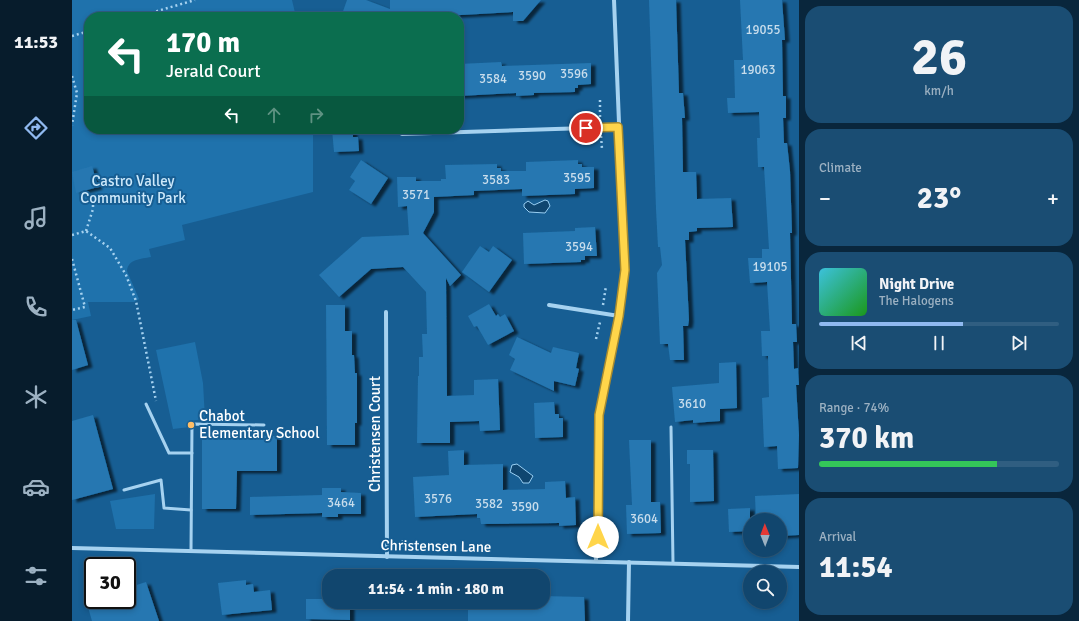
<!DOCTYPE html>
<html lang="en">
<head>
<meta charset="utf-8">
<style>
  :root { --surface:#11466e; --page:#1a4d73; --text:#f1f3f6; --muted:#9cb1c2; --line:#305e81; --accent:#90b9f0 }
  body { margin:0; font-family:Signika,sans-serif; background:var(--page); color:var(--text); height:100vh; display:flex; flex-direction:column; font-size:15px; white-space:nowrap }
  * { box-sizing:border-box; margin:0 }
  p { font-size:13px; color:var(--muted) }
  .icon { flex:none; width:22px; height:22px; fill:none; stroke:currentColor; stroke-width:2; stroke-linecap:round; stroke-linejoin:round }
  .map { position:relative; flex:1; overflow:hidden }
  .details { display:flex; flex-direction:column; gap:6px; padding:6px; background:#09263c; width:280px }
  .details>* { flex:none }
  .guide { position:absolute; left:12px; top:12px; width:380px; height:122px; border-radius:16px; box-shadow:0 2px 6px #0003,0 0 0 1px var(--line); background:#0b6e4f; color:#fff; overflow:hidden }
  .needle { width:26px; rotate:359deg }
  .controls { position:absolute; left:671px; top:513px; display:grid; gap:8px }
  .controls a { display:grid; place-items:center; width:44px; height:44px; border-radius:50%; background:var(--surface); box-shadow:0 2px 6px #0003,0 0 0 1px var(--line); font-size:20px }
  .speed { position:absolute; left:12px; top:557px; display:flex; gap:8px; font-size:20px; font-weight:700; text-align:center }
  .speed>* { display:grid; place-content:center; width:52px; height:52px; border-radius:50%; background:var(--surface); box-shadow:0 2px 6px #0003,0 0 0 1px var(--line); line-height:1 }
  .speed .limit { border:2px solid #111; border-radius:6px; background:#fff; color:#111 }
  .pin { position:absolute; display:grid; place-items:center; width:34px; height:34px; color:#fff; margin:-17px; border:2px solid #fff; border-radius:50%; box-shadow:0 1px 4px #0007 }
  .me { position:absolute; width:44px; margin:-22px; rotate:0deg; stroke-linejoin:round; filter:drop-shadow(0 0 3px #0008) }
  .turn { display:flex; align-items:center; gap:14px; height:84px; padding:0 16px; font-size:18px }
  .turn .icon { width:52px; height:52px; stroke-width:2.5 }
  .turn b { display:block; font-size:28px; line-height:34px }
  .lanes { display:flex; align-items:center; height:38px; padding:0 16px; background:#0003; justify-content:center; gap:20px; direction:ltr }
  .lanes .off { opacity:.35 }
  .big { font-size:30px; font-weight:700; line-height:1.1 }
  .details .tile { flex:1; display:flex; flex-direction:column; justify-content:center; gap:6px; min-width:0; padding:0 14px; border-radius:16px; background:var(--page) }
  .details .dial { align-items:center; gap:0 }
  .dial b { font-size:52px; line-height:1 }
  .song { display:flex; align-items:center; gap:12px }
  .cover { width:48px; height:48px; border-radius:6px; background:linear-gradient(135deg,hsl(190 70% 55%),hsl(120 70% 35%)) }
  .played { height:4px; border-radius:2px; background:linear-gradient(90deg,var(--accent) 60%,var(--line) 60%) }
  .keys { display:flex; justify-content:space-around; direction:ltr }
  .heat { display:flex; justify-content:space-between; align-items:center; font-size:22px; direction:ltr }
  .charge { height:6px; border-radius:3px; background:linear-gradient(90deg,#34c759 74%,var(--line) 0) }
  .trip { position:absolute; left:250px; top:569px; width:228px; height:40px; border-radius:16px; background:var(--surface); box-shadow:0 2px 6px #0003,0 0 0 1px var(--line); font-weight:700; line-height:40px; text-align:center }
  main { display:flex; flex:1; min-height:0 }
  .tab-bar { display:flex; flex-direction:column; width:72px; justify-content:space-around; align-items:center; background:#071c2c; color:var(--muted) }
  .tab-bar .icon { width:28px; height:28px }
  .tab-bar .selected { color:var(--accent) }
  .tab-bar b { font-size:18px; color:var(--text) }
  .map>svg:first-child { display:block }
  .green { fill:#1f72ac }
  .water { fill:#0f4670; stroke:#99cff3 }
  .building { fill:#2577b1; filter:url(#shadow) }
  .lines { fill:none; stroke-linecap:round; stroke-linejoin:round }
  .path { stroke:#a6d2f0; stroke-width:2.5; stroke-dasharray:2 3; stroke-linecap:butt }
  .service { stroke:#a6d2f0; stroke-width:3 }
  .minor { stroke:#a6d2f0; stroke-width:4 }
  .route-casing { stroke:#a68a30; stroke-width:10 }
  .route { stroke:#ffd54a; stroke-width:7 }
  .poi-dot { fill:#ffbe66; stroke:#175e93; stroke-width:1.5 }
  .labels { text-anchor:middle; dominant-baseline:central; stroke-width:4; stroke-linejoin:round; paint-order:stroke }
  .number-label { font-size:13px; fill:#c8ddec }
  .park-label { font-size:15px; fill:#cde9fb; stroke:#175e93 }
  .poi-label { font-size:15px; fill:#fff; stroke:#175e93; text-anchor:start }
  .street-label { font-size:15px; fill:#fff; stroke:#175e93 }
</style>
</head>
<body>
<main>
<nav class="tab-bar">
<b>11:53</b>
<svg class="icon selected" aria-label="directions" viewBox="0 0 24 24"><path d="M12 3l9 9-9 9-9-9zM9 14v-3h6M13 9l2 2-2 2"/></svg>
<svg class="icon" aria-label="music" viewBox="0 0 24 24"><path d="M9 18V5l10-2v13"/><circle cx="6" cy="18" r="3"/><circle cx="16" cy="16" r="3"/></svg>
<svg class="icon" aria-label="phone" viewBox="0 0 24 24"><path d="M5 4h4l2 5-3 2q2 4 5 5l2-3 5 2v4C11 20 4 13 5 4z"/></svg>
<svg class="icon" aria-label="climate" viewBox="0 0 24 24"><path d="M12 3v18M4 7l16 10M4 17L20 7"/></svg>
<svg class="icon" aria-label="car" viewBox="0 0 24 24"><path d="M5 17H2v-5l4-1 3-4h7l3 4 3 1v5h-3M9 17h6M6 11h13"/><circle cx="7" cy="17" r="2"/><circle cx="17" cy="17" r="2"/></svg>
<svg class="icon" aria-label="filters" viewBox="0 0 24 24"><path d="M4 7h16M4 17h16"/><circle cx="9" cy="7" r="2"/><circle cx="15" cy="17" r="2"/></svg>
</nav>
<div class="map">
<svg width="727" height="621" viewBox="0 0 727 621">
  <defs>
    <filter id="shadow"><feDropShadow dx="4.5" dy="2.5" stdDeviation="1" flood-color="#0009"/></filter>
  </defs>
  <rect width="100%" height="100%" fill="#175e93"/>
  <g class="green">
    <path d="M0 0H220L224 17H17V129H241V192L110 225 113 240 77 249 79 257C69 259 56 259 55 271L67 299 62 302H16L19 316 0 320Z"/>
    <path d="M123 342 131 383 133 419 117 421 118 427 101 429 84 350Z"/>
    <path d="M83 494 82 529H44L38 501Z"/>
  </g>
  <g class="water">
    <path d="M473 200 476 201 478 206 473 213 457 212 452 207V204L456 201 462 205Z"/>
    <path d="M445 464 461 476 457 483H451L447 477 438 472 440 465Z"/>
  </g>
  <g class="building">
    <path d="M275 0H294L318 9V0H469L451 21H441V12L354 17H269Z"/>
    <path d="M577 0H604L607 93H611L613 118H610L611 172H624L625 199 659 198 661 227 625 228V231L617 232V240H613L617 320 616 326H611L612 360H598L596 344H588L585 273 590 265 588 247H586L584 209Z"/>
    <path d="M668 0H710L713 40H710L711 96H714V118H711L712 143H715L718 171 720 233H718L720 324H724L725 342H721L722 369 726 368 727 385H724L727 435 726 468 706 469 705 446 692 447 690 398 697 397 696 356H690L689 331H698L695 282 678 283 676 258H690V249H697L692 167H686L685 138H688L687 112 656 113 655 98H663L662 60H671Z"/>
    <path d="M429 62 430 66 519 63V84L506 85V88H503V92L462 93V95L444 96V93L387 96V64Z"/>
    <path d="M260 129H281V137H286L287 151 262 152Z"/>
    <path d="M289 160 316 178 299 204 277 190 283 181 278 177Z"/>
    <path d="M506 160V164H510V167H522V188L503 189V194L450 196V189L402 191V195L362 197V212L351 233 389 275 378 286 374 278 375 396 402 395V380L426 379 428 430 408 431 407 421 378 422V443H345L346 376H347V357H351L350 334H355L354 292 331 267 299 269 267 297 247 275 290 237 337 235 335 206 326 207 325 177H344V181H369V179H374L373 165 425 164V168H429V171H454V162Z"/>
    <path d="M20 166 26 187 4 193 0 172Z"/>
    <path d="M523 227 525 256H513V260H509V262L452 264 451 233 503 231V228Z"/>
    <path d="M408 246 417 252 421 246 440 260 417 292 390 272Z"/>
    <path d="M417 304 424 316 426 314 428 317 433 314 442 331 416 345 405 326 402 327 396 316Z"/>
    <path d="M254 305H273V331H280V355H282L283 373H285V423H283V445H255Z"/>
    <path d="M0 320H4L16 365 0 370Z"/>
    <path d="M445 337 479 353 481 347 507 353 504 368 507 369 503 386 482 381V391L438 370 443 359 437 355Z"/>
    <path d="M664 362 665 408 648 409V421L621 423V420L603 422 600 387 647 383V363Z"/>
    <path d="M482 402 483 414H487V418H491V437L463 438 462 403Z"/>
    <path d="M21 415 41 489 0 500V421Z"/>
    <path d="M130 434 205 436V471H165L164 509H130Z"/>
    <path d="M557 440H579V502H588L589 533 555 534 554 505H560Z"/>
    <path d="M392 450V465L431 464V490L473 489V482L493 481 494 498 503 497 504 525 487 526V523L409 524 408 518H405V514L343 517 341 477 377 475 376 451Z"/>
    <path d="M615 450H641L642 501 618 502V464H615Z"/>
    <path d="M250 488H269V492L289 493V514H266V517H250V513L178 515V497L250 495Z"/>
    <path d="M727 494V535L708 536V520H684L683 496Z"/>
    <path d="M678 508V531L657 532 656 509Z"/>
    <path d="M174 580V585L181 584 182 592 198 590 200 610 150 615 146 583Z"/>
    <path d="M74 582 87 621H20L14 600H55V588Z"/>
    <path d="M471 596 512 597 513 621H396V608H401L402 606 428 605V602H471Z"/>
    <path d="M234 599H257V602H278V620L234 619Z"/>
  </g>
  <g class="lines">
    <g class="path">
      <path d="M65 17 123 0"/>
      <path d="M0 36 17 31"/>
      <path d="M0 76 5 93 0 125"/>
      <path d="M528 100V117"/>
      <path d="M529 136 530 149"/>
      <path d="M14 231 21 209V193"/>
      <path d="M0 235 14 231 38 248 54 275 64 301 84 401"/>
      <path d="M0 259 13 307 0 310"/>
      <path d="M531 305 534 286"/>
      <path d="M524 339 528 322"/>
      <path d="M331 547V539"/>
    </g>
    <g class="service">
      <path d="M74 404 97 453H120"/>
      <path d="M599 427 601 563"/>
      <path d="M52 490 89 480 92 508 119 510"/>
      <path d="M119 551 120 424 192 425"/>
    </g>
    <g class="minor">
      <path d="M330 134 546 127"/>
      <path d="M477 305 547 316"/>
      <path d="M314 312 315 557"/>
      <path d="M0 548 727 567"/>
      <path d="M524 561 527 415 547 316 553 270 542 0"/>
      <path d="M556 621 557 562"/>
    </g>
  </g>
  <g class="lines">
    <defs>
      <path id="route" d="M514 128 546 127 553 270 547 316 527 415 526 537"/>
    </defs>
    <use href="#route" class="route-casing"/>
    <use href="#route" class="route"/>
  </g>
  <circle class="poi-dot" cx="119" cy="425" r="4"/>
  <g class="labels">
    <g class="number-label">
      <text x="691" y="30">19055</text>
      <text x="686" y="70">19063</text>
      <text x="502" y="74">3596</text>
      <text x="460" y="76">3590</text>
      <text x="421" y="79">3584</text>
      <text x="505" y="178">3595</text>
      <text x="424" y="180">3583</text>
      <text x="344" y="195">3571</text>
      <text x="507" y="247">3594</text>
      <text x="698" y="267">19105</text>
      <text x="620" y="404">3610</text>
      <text x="366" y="499">3576</text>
      <text x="269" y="503">3464</text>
      <text x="417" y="504">3582</text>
      <text x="453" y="507">3590</text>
      <text x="572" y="519">3604</text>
    </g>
    <g class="park-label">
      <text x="61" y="181">Castro Valley<tspan x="61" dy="17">Community Park</tspan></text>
    </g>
    <g class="poi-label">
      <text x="127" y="416">Chabot<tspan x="127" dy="17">Elementary School</tspan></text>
    </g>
    <g class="street-label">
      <text transform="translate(303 434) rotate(-90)">Christensen Court</text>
      <text transform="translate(364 546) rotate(1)">Christensen Lane</text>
    </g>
  </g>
</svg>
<div class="controls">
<a><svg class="needle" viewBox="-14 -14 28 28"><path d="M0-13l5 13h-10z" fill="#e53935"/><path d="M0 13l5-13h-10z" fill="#9cb1c2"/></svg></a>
<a><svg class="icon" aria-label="search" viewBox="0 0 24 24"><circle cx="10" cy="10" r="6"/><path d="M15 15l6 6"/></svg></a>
</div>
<div class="speed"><div class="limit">30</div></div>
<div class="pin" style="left:514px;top:128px;background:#d93025"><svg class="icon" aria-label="arrive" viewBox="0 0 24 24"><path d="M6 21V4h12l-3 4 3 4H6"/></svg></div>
<svg class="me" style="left:526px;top:537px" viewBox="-20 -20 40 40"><circle r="19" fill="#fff"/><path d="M0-13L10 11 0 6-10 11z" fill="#ffd54a"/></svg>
<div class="trip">11:54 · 1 min · 180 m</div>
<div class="guide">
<div class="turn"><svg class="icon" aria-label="left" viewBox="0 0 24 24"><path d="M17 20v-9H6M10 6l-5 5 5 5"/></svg><div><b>170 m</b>Jerald Court</div></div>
<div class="lanes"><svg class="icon" aria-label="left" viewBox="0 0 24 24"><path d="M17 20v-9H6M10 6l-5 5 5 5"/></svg><svg class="icon off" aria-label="ahead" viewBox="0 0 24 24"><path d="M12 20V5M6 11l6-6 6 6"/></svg><svg class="icon off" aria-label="right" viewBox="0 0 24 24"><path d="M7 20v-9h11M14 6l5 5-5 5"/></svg></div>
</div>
</div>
<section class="details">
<div class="tile dial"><b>26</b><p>km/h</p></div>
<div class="tile"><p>Climate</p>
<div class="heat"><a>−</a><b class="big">23°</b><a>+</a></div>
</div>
<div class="tile">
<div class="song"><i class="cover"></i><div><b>Night Drive</b><p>The Halogens</p></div></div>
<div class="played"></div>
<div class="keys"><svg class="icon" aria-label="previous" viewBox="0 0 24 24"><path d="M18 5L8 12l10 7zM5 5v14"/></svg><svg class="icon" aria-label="pause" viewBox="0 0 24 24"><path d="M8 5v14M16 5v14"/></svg><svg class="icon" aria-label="next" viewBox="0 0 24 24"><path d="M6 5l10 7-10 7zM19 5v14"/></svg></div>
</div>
<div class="tile"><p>Range · 74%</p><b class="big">370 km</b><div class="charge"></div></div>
<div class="tile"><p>Arrival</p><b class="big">11:54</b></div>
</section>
</main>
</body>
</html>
